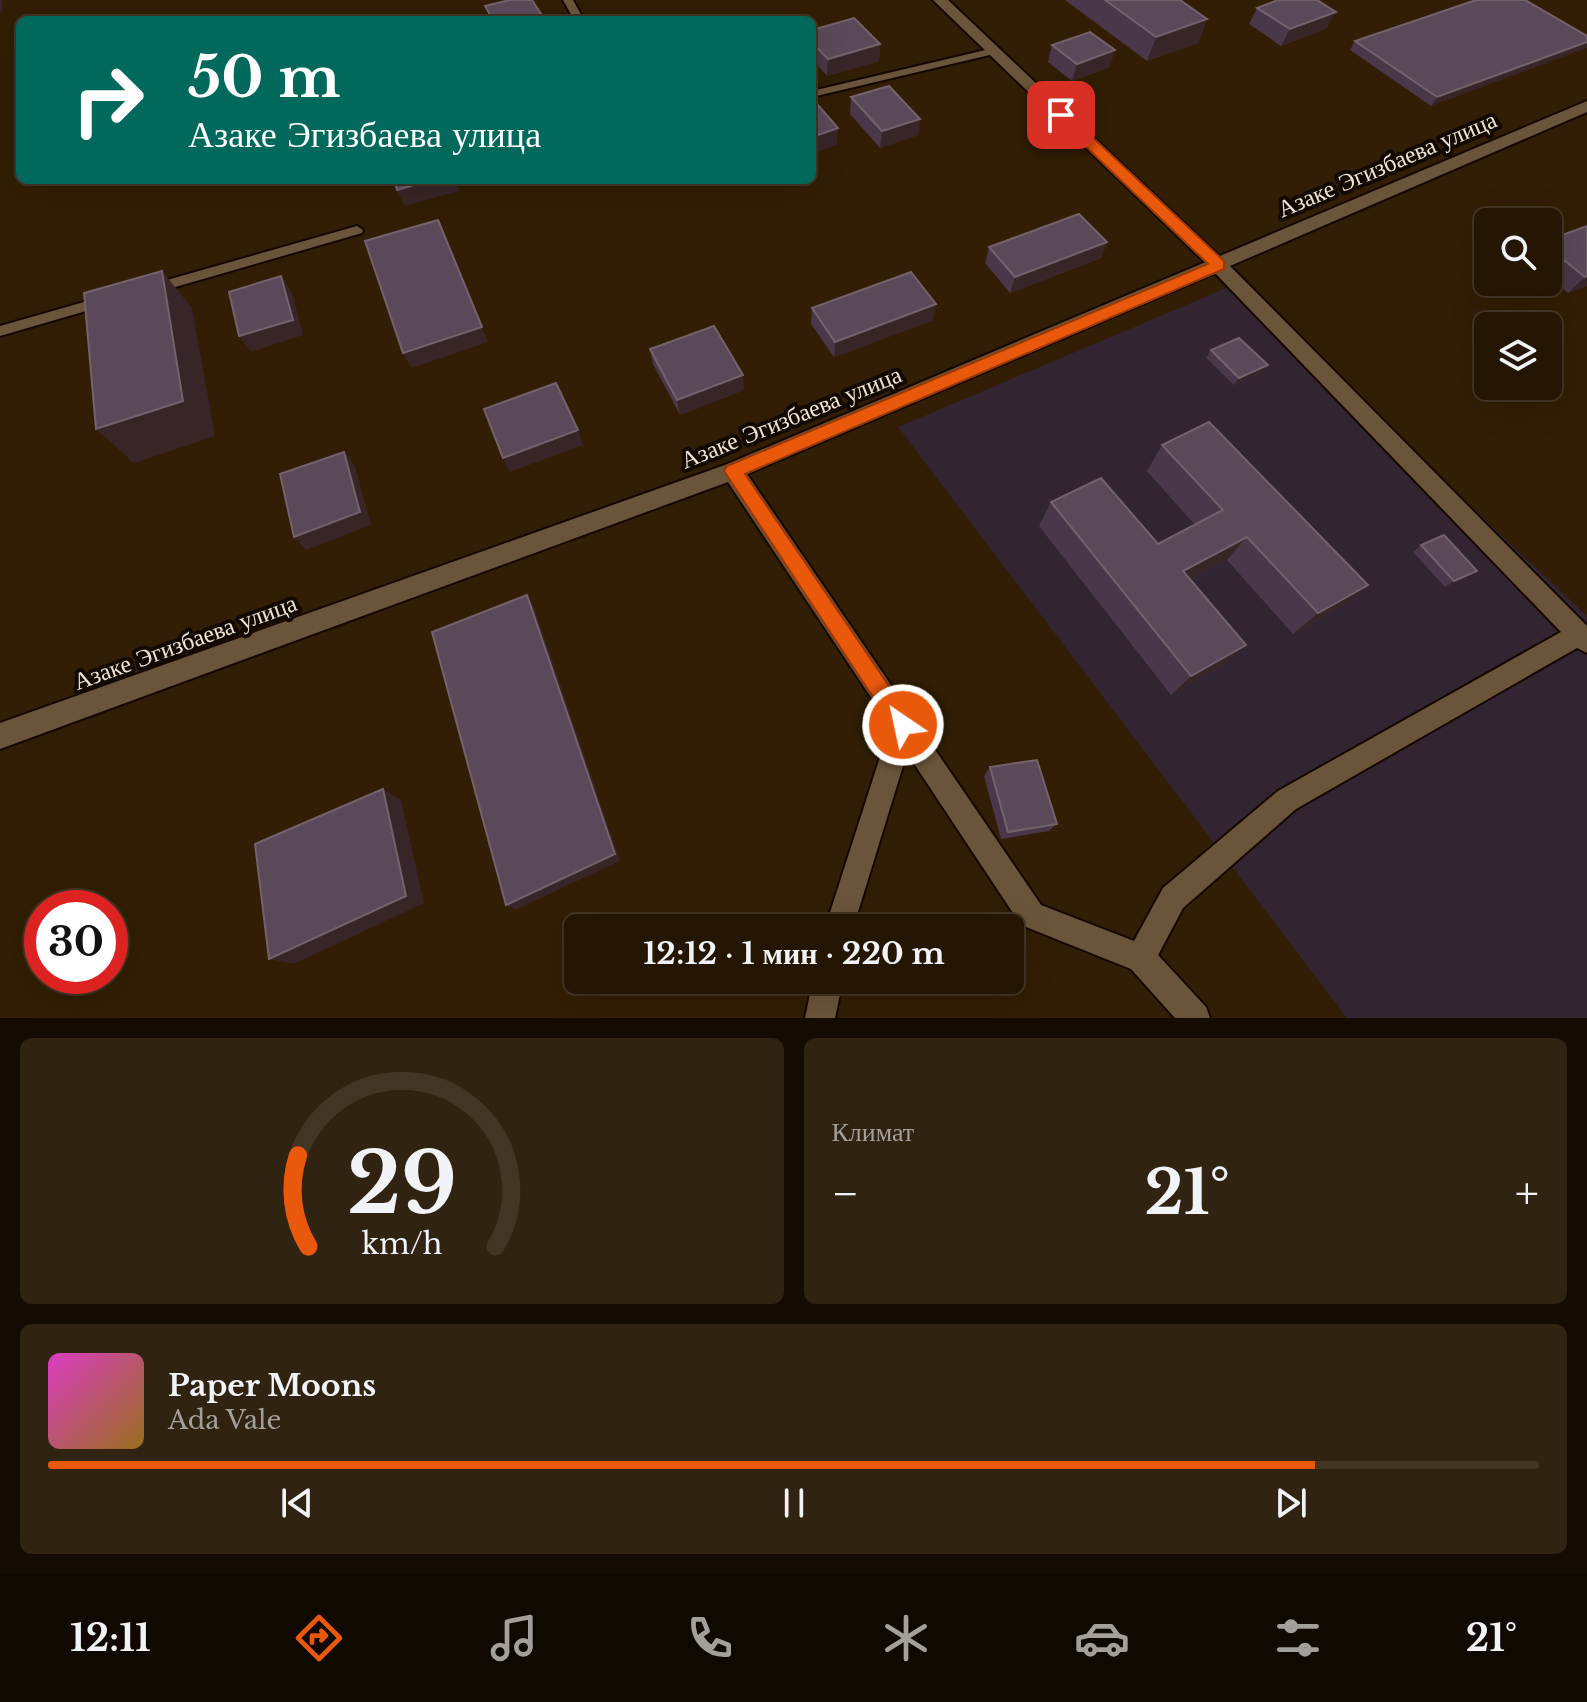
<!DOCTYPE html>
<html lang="ru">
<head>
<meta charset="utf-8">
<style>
  :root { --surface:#251603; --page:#312312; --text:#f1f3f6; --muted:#a39f9a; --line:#423525; --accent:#ea580c }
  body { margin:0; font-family:"Libre Baskerville",serif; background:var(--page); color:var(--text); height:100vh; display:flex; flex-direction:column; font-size:30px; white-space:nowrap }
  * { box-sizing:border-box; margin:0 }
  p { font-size:26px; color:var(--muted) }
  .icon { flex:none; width:44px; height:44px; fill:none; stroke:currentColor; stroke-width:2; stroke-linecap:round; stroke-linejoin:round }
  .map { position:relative; height:1018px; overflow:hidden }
  .panel { display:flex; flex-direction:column; gap:20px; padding:20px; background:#140c02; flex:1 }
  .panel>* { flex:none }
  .hud { position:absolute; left:16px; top:16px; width:800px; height:168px; border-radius:12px; box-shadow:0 8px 32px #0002,0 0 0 2px var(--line); background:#00695c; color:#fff; overflow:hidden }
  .fabs { position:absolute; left:1474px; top:208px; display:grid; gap:16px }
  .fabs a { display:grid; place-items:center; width:88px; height:88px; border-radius:12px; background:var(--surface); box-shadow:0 8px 32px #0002,0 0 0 2px var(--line); font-size:40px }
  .speed { position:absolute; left:24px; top:890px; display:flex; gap:16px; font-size:40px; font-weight:700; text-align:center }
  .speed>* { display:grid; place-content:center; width:104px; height:104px; border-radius:50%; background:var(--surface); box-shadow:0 8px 32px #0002,0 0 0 2px var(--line); line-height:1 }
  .speed .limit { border:12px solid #d22; background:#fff; color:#111 }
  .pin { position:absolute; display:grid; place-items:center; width:68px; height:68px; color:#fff; margin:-34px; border-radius:16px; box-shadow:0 4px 12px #0006 }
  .me { position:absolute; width:88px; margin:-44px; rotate:326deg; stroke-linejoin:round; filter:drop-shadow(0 0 6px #0008) }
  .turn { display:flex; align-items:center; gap:28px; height:168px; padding:0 40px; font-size:36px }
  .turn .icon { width:104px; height:104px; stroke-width:2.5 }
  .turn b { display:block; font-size:56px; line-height:68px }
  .big { font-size:60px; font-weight:700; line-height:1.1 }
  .panel .tile { flex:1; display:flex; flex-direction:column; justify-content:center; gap:12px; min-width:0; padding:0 28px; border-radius:12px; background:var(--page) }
  .panel .dial { align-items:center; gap:0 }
  .dial svg { height:208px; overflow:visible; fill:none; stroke:var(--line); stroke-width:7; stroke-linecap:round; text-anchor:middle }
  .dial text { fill:var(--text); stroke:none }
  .song { display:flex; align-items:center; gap:24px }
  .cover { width:96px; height:96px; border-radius:12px; background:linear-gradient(135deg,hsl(310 70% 55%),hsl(40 70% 35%)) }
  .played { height:8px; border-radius:4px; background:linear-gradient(90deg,var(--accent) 85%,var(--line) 85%) }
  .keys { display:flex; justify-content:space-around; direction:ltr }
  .heat { display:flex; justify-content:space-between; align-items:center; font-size:44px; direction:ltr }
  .panel .tiles { flex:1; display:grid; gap:20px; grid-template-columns:1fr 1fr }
  .tile:last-child { grid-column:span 2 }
  .trip { position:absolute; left:564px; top:914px; width:460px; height:80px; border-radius:12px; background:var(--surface); box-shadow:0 8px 32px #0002,0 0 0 2px var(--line); font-weight:700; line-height:80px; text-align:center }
  .menu { display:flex; height:128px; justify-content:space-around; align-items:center; background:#0f0901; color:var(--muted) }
  .menu .icon { width:56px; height:56px }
  .menu .current { color:var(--accent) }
  .menu b { font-size:36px; color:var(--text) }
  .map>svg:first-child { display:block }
  .education { fill:#322531 }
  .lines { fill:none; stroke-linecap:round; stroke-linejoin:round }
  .service-casing { stroke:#160800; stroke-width:4 }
  .minor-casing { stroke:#160800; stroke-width:4 }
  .tertiary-casing { stroke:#160800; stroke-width:4 }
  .service { fill:#6b553a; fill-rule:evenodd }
  .minor { fill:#6b553a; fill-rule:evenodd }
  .tertiary { fill:#6b553a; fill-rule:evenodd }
  .wall { fill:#4a374a }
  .shaded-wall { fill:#382528 }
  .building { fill:#5b4959; stroke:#73626c; stroke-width:2 }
  .route { fill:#ea580c; stroke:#983908; stroke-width:2 }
  .labels { text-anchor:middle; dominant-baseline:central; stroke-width:8; stroke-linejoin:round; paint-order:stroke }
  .street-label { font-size:24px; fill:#f0e3d4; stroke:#120a02 }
</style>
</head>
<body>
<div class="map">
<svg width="1587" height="1018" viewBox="0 0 1587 1018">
  <rect width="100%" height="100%" fill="#311e04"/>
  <path class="education" d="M1236 284 1587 616V1018H1347L898 427Z"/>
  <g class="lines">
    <defs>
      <g id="service">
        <path d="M563 0H573L584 20H574Z"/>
        <path d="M994 48 999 51 998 53 812 97V91Z"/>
        <path d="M357 226 363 230 362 233 151 294 144 289 146 286Z"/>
        <path d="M105 296 110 298V304L0 336V326Z"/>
      </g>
      <g id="minor">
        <path d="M1587 101V112L1230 266 1587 626V653L1577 648 1296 809 1183 908 1158 955 1206 1007 1210 1018H1175L1131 969 1021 925 907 753 853 928H825L890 726 728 482 0 749V723L725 465ZM1215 273 1561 632 1278 791 1163 888 1134 941 1041 905 747 474Z"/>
        <path d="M813 980H843L835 1018H805Z"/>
      </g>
      <path id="tertiary" d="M933 0H948L1224 261 1227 265 1224 269H1212Z"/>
    </defs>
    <use href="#service" class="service-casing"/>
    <use href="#minor" class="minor-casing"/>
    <use href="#tertiary" class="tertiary-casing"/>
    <use href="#service" class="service"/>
    <use href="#minor" class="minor"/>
    <use href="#tertiary" class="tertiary"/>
  </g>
  <g class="wall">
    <path d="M1065 0H1180L1207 19 1198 43 1147 61Z"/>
    <path d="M1257 8 1327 28 1281 46 1249 24Z"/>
    <path d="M812 30 880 44 879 61 827 76 812 59Z"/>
    <path d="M1587 36 1431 106 1350 50 1355 41Z"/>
    <path d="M1052 45 1110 67 1072 81 1048 62Z"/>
    <path d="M851 97 920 119 918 135 880 148 850 114Z"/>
    <path d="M1587 226V286L1568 293 1548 276V240Z"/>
    <path d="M1107 242 1101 258 1010 293 985 263 989 247Z"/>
    <path d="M812 308 933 320 834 357 811 324Z"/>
    <path d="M650 349 744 390 680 415 653 364Z"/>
    <path d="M1211 350 1268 365 1262 373 1234 385 1206 358Z"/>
    <path d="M1162 445 1341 607 1293 634 1227 560 1190 580 1224 665 1171 695 1039 526 1051 502 1158 544 1195 525 1147 471Z"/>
    <path d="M1421 545 1468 578 1445 587 1413 552Z"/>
    <path d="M990 767 1057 824 1049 831 1001 839 984 776Z"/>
  </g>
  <g class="shaded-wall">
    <path d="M0 0H2V11L0 12Z"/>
    <path d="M1336 12 1327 28 1281 46 1290 29Z"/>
    <path d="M1207 19 1198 43 1147 61 1156 37Z"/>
    <path d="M1587 42V48L1431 106 1437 97Z"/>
    <path d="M880 44 879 61 827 76 828 59Z"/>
    <path d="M1115 50 1110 67 1072 81 1077 64Z"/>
    <path d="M920 119 918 135 880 148 882 131Z"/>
    <path d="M838 128 837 145 812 154V137Z"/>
    <path d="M431 180H454L459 191 405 206 397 190Z"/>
    <path d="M542 180H555L543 184Z"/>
    <path d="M438 220 488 342 412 368 403 353Z"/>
    <path d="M1107 242 1101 258 1010 293 1015 277Z"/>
    <path d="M162 271 192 308 215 436 134 463 96 429Z"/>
    <path d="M281 276 292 292 303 335 251 352 239 336Z"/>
    <path d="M1587 276V286L1568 293 1585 277Z"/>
    <path d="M936 304 933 320 834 357 835 342Z"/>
    <path d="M1268 365 1262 373 1234 385 1239 378Z"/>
    <path d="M743 375 744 390 680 415 677 400Z"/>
    <path d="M578 430 583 445 510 472 503 458Z"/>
    <path d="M344 452 355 466 371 525 306 550 294 537Z"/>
    <path d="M1247 537 1227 560 1165 593 1183 571Z"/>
    <path d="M1477 571 1468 578 1445 587 1454 581Z"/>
    <path d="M1368 585 1341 607 1293 634 1318 613Z"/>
    <path d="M527 595 534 607 620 861 515 910 506 905Z"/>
    <path d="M1246 645 1224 665 1171 695 1191 676Z"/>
    <path d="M383 789 401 800 424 903 294 964 269 959Z"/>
  </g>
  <g class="building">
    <path d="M510 0H532L545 20H493L485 6Z"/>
    <path d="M1105 0H1180L1207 19 1156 37Z"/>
    <path d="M1278 0H1317L1336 12 1290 29 1257 8Z"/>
    <path d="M1476 0H1525L1587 36V42L1437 97 1355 41Z"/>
    <path d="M854 18 880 44 828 59 812 42V30Z"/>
    <path d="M1090 32 1115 50 1077 64 1052 45Z"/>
    <path d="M889 86 920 119 882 131 851 97Z"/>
    <path d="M817 104 838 128 812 137V105Z"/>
    <path d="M394 180H431L397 190Z"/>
    <path d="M1079 214 1107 242 1015 277 989 247Z"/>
    <path d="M438 220 482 327 403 353 365 241Z"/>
    <path d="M1587 226V276L1585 277 1548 247V240Z"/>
    <path d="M162 271 183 401 96 429 84 293Z"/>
    <path d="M911 272 936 304 835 342 812 308Z"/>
    <path d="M281 276 293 320 239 336 229 292Z"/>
    <path d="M714 326 743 375 677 400 650 349Z"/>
    <path d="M1239 338 1268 365 1239 378 1211 350Z"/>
    <path d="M556 383 578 430 503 458 484 409Z"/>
    <path d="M1209 422 1368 585 1318 613 1247 537 1183 571 1246 645 1191 676 1051 502 1101 478 1158 544 1223 510 1162 445Z"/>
    <path d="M344 452 360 512 294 537 280 474Z"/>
    <path d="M1444 535 1477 571 1454 581 1421 545Z"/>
    <path d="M527 595 615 854 506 905 432 632Z"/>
    <path d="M1037 760 1057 824 1008 832 990 767Z"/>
    <path d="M383 789 406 896 269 959 255 844Z"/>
  </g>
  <path class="route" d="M1056 112H1066L1224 261V269L745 474 910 717 914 725 910 732 903 735 896 732 724 471 727 466 1208 264 1056 118Z"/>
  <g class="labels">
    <g class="street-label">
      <text transform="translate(1387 164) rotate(-23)">Азаке Эгизбаева улица</text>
      <text transform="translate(791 417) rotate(-22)">Азаке Эгизбаева улица</text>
      <text transform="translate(185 642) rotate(-20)">Азаке Эгизбаева улица</text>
    </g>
  </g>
</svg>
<div class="fabs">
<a><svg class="icon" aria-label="search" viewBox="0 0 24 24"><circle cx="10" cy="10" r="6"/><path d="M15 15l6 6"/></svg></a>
<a><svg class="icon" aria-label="layers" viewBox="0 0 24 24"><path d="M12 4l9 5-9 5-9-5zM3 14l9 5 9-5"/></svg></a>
</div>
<div class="speed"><div class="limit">30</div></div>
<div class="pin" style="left:1061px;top:115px;background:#d93025"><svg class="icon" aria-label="arrive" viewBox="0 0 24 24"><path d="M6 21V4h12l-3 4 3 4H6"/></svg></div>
<svg class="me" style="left:903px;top:725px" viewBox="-20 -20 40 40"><circle r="17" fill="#ea580c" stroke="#fff" stroke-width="3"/><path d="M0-11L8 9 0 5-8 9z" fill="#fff"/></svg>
<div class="trip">12:12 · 1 мин · 220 m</div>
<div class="hud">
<div class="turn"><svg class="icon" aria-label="right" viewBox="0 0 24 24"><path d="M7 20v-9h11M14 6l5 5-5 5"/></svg><div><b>50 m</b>Азаке Эгизбаева улица</div></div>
</div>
</div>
<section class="panel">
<div class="tiles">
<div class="tile dial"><svg viewBox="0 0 100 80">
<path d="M14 69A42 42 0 1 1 86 69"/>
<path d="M14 69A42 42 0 0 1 10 34" stroke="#ea580c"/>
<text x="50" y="56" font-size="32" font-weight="700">29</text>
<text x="50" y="72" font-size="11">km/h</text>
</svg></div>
<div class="tile"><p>Климат</p>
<div class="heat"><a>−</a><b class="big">21°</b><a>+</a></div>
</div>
<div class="tile">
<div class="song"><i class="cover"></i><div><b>Paper Moons</b><p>Ada Vale</p></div></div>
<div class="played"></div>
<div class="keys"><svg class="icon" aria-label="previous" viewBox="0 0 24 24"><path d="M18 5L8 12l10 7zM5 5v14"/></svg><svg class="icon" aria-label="pause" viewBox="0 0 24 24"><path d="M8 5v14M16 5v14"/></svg><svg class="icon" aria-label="next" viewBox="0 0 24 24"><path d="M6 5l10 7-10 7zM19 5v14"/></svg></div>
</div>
</div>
</section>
<nav class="menu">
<b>12:11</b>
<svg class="icon current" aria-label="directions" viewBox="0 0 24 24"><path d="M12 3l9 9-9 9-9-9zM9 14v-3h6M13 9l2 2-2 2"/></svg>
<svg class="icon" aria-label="music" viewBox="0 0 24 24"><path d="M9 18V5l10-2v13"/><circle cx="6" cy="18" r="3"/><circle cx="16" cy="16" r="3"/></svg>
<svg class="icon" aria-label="phone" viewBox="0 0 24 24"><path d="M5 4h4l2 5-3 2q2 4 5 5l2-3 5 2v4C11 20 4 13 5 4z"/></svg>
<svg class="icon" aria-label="climate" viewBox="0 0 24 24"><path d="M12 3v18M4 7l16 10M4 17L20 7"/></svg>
<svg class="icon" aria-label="car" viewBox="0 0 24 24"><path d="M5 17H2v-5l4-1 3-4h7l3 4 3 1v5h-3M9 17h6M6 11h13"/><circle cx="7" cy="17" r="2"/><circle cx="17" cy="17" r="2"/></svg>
<svg class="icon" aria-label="filters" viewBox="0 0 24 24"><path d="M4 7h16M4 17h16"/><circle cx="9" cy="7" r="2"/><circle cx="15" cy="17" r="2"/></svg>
<b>21°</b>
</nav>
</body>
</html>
